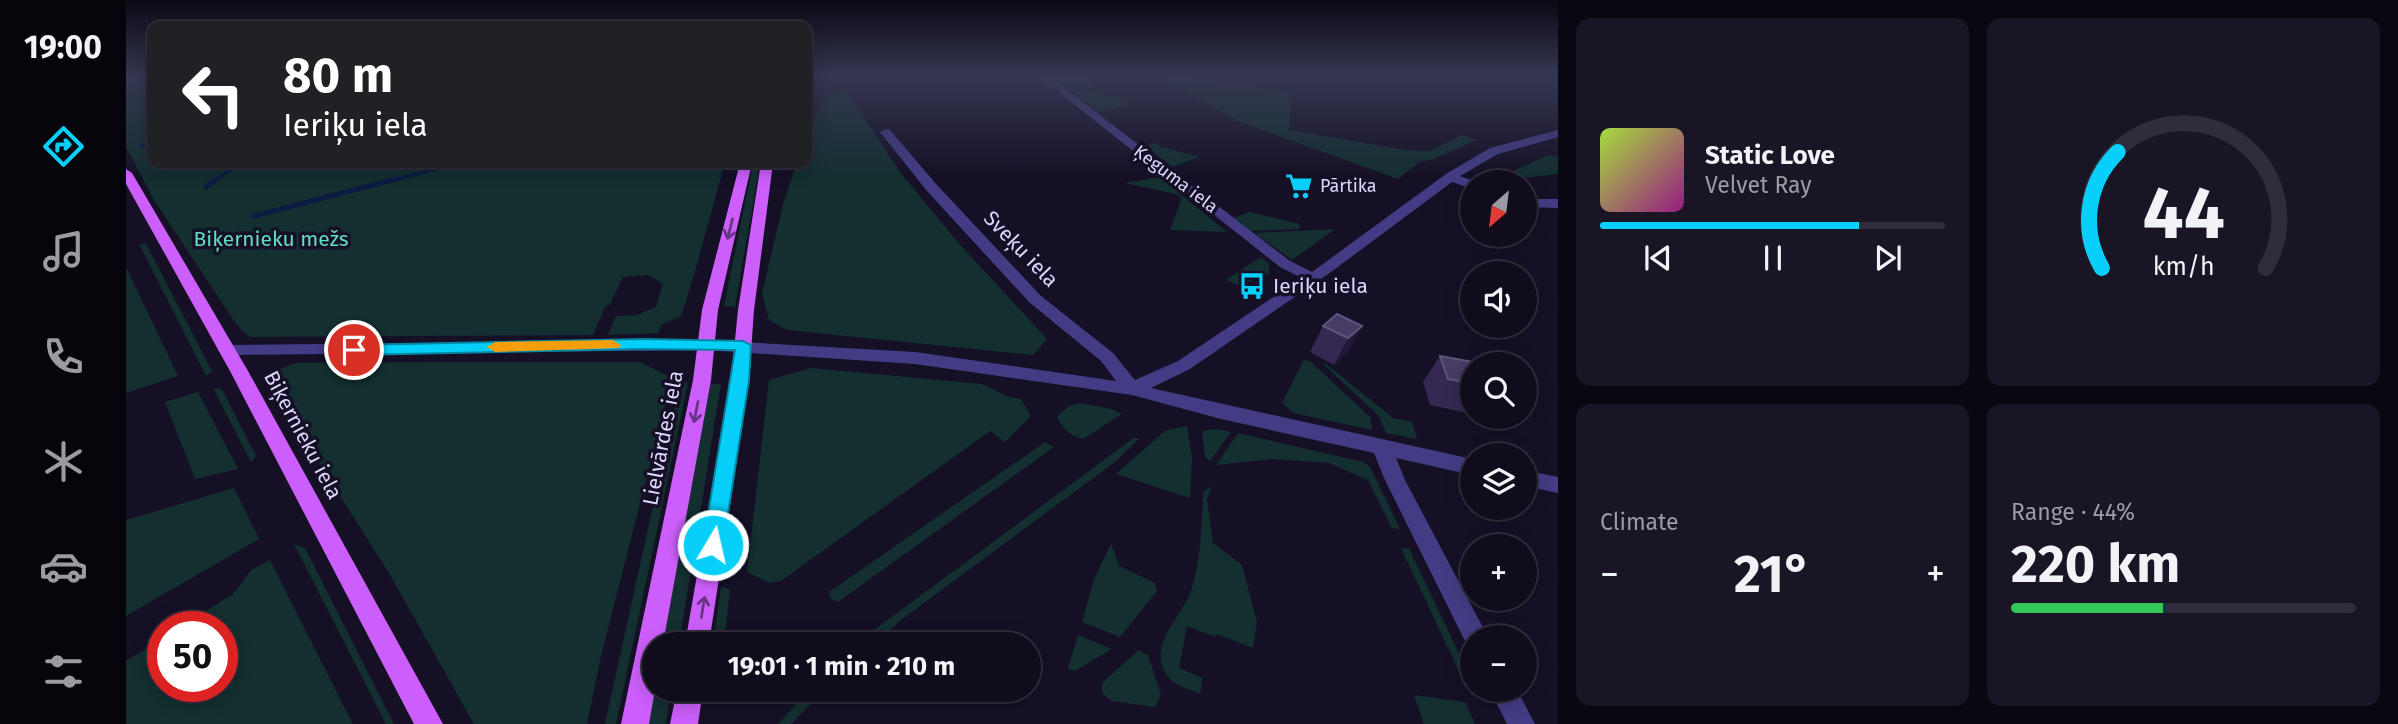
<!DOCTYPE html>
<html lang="en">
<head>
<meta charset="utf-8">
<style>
  :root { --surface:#100c1c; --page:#191525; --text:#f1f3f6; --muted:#9c9ba3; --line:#302c3b; --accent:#06d0f9 }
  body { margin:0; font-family:"Fira Sans",sans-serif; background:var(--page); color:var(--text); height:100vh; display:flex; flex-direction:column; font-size:26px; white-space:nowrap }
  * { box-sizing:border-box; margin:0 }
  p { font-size:23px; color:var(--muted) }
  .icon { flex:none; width:38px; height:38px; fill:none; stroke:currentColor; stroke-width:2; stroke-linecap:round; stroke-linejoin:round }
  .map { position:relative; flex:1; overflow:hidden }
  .sheet { display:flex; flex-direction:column; gap:18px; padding:18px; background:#09070f; width:840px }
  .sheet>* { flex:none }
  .guide { position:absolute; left:21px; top:21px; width:665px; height:147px; border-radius:14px; box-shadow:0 4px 18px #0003,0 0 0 2px var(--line); background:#202124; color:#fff; overflow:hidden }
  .needle { width:46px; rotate:208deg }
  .controls { position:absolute; left:1334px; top:170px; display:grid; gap:14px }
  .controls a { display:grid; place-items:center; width:77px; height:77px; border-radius:50%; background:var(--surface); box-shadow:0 4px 18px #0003,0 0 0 2px var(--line); font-size:35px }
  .speed { position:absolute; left:21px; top:611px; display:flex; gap:14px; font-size:35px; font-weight:700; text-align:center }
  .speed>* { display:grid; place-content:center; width:91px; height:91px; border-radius:50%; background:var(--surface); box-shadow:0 4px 18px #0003,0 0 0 2px var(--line); line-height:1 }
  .speed .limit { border:10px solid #d22; background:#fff; color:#111 }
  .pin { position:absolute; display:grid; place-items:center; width:60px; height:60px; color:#fff; margin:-30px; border:4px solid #fff; border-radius:50%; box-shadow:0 2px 7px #0007 }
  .me { position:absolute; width:77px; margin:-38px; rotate:9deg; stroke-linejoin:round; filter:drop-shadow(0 0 5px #0008) }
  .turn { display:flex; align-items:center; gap:24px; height:147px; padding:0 21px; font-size:32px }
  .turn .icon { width:91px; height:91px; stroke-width:2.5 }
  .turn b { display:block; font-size:49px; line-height:60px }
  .big { font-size:52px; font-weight:700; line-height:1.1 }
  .sheet .card { flex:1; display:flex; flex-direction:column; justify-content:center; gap:10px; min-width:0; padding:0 24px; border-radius:14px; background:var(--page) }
  .sheet .dial { align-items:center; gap:0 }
  .dial svg { height:182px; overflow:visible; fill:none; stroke:var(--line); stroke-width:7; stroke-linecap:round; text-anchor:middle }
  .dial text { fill:var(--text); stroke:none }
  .song { display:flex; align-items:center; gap:21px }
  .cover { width:84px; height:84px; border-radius:10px; background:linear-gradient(135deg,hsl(80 70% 55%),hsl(310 70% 35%)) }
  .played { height:7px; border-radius:4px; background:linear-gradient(90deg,var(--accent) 75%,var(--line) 75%) }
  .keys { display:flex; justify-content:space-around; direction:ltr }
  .heat { display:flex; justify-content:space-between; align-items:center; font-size:38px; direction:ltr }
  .charge { height:10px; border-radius:5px; background:linear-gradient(90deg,#34c759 44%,var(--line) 0) }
  .sheet .tiles { flex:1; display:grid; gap:18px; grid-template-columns:repeat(2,1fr) }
  .trip { position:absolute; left:516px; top:632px; width:399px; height:70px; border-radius:35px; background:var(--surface); box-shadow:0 4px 18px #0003,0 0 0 2px var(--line); font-weight:700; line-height:70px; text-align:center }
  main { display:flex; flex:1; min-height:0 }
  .menu { display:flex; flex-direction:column; width:126px; justify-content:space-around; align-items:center; background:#06050b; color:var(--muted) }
  .menu .icon { width:49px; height:49px }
  .menu .active { color:var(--accent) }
  .menu b { font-size:32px; color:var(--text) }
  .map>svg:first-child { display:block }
  .green { fill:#132f30 }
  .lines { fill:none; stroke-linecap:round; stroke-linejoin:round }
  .stream-far1 { stroke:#0b1c43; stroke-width:3.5 }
  .stream { stroke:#0b1c43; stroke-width:5 }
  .minor { fill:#433c84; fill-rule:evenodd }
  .major { fill:#cc5ffb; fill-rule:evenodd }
  .wall { fill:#352953 }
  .shaded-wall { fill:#201739 }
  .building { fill:#473c65; stroke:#5e547d; stroke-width:2 }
  .oneway { stroke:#673486 }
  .route { fill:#06d0f9; stroke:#0487a2; stroke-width:2 }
  .slow { fill:#f59e0b }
  .labels { text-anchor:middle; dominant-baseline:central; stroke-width:7; stroke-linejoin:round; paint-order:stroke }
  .far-street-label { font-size:18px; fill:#ddd6fe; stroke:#151026 }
  .far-poi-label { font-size:18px; fill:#ddd6fe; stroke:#151026; text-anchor:start }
  .park-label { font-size:21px; fill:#62ddc7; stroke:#151026 }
  .street-label { font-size:21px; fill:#ddd6fe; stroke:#151026 }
  .poi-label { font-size:21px; fill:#ddd6fe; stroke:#151026; text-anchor:start }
</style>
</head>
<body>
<main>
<nav class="menu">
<b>19:00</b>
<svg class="icon active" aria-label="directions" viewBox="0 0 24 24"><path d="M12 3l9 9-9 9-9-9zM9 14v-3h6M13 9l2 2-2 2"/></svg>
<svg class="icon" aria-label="music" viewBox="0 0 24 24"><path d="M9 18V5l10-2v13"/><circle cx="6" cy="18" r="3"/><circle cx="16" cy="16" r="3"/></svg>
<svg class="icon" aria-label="phone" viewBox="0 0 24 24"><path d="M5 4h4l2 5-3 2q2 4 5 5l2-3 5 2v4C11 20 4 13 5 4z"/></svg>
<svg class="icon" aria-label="climate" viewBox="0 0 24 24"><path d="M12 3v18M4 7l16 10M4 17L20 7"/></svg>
<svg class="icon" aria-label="car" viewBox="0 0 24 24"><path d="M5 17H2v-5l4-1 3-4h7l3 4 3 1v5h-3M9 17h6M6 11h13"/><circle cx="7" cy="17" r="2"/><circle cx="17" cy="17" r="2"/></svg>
<svg class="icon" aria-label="filters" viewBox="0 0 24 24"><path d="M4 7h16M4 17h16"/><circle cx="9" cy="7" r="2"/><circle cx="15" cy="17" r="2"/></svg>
</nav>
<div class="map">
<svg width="1432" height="724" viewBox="0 0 1432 724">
  <rect width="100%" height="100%" fill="#151026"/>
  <g class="green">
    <path d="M0 75H26V163H599C584 214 572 266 555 316L535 325 533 333 482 335 490 316 511 315 530 307 537 284 522 275 497 277 484 304 479 307 467 335 124 337 116 331 106 318 28 200 0 147Z"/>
    <path d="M924 75H972L959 91 1004 99 999 107 973 112Z"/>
    <path d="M1030 75H1053L1166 93 1163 130 1279 150 1304 151 1336 135 1350 140 1306 160 1295 161 1272 179 1114 122Z"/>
    <path d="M722 93 774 172 830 240 921 339 907 355 661 330 643 320 636 294 657 204 671 163H681V133L700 95Z"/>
    <path d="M1030 143 1034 147 1074 157 1046 167 1020 146Z"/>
    <path d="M1423 155 1432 157V174L1362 182Z"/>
    <path d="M627 163H634L609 307 598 306Z"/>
    <path d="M1034 177 1101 232 1044 230 1055 200 1054 195 999 183Z"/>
    <path d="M1124 212 1174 224 1173 229 1125 231 1107 218Z"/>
    <path d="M1209 229 1166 260 1128 233Z"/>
    <path d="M13 244H20L86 371 80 376Z"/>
    <path d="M1135 257 1143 264V273L1114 286 1100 280Z"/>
    <path d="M0 267 52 376 0 393Z"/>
    <path d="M1178 360 1185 362 1244 417 1246 430 1167 413 1156 403Z"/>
    <path d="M349 362H514L542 376 545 383 475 656 461 724H348L263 573 140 379 147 372 169 363Z"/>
    <path d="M1199 363 1267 418 1286 422 1291 439 1260 433 1253 416 1198 365Z"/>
    <path d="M685 368 856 384 883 397 895 399 905 416 879 442 864 431 655 581 643 583 621 572 643 380Z"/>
    <path d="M554 383H562L490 724H479Z"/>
    <path d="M583 384H595L553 644H537Z"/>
    <path d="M87 388 96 389 130 456 125 462Z"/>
    <path d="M72 392 112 469 69 479 39 402Z"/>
    <path d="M955 403 985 409 996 414 957 439C944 435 937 430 931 417L943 406Z"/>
    <path d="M1061 426 1066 457 1064 498 990 474 1040 430Z"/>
    <path d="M1089 429 1105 432 1084 461 1079 457 1076 431Z"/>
    <path d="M1112 433 1237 462 1244 467 1274 529 1266 528 1242 480 1203 463 1146 459 1090 465Z"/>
    <path d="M1009 437 1013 439 989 462 775 620 749 644H729Z"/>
    <path d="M919 442 928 447 712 602 705 599 703 592Z"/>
    <path d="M1086 486 1081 500 1087 543 1116 565 1131 622 1127 648 1091 634 1090 637 1061 626 1053 668 1077 678 1074 694C1065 690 1051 686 1045 680 1015 648 1058 617 1066 588 1075 557 1076 524 1077 492Z"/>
    <path d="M108 488 133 539 0 616V520Z"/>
    <path d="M168 544 179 548 268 724H260Z"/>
    <path d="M985 544 993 566 1029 583 1031 591 994 637 956 622 968 579Z"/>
    <path d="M1275 548H1283L1346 681 1337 680Z"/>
    <path d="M144 560 227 724H0V661L37 638V686H96V626H55L107 594 125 570Z"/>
    <path d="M595 587 604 589 598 644H587Z"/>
    <path d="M952 635 986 649 949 671 942 668Z"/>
    <path d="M1013 650 1022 655 1035 695 1029 707 986 701 976 693V683Z"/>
    <path d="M529 690H545L540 724H523Z"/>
    <path d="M683 690H699L665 724H652Z"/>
    <path d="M1288 695 1339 702 1349 724H1298Z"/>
  </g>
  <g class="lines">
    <g class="stream-far1">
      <path d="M15 146 26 144"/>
      <path d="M87 182 114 163"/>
      <path d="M259 182 334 163"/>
    </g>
    <g class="stream">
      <path d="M80 187 89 180"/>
      <path d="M128 216 266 180"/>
    </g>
    <g class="minor">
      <path d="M911 75H922L1164 261 1186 272 1320 174 1364 148 1432 130V137L1372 154 1334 176 1350 182H1346V189L1326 182 1205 272 1064 369 1025 388 1346 459V475L1270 458 1279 480 1362 637H1346V647L1341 645 1259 480 1248 453 1095 419 1006 395 789 364 580 350 100 355 91 350 100 345 580 340 789 352 990 381 975 361 903 302 801 191 754 132 760 129 764 130 811 185 915 296 987 353 1009 380 1052 361 1176 278 1154 267Z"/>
      <path d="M1398 199H1432V208L1398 207Z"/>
      <path d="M1398 470 1432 477V493L1398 486Z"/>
      <path d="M1364 690H1391L1409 724H1381Z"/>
    </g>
    <g class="major">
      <path d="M614 163H626L592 310 585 380 537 644H528L529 690 523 724H495L567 380 576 310Z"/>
      <path d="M635 163H647L628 310 623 380 583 644H559L605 380 612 310Z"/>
      <path d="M0 169 6 173 122 371 317 724H288L104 371 0 184Z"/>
      <path d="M551 690H577L572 724H544Z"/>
    </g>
  </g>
  <g class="wall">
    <path d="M1197 326H1236L1222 352 1208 365 1184 352Z"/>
    <path d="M1314 356 1346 364V414L1304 405 1297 382Z"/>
    <path d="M1398 372 1410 396 1398 412Z"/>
    <path d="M1358 416H1395L1390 423Z"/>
  </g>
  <path class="shaded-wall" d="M1236 326 1222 352 1208 365 1222 338Z"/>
  <g class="building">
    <path d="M1211 314 1236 326 1222 338 1197 326Z"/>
    <path d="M1314 356 1358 364H1346V383L1322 379Z"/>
    <path d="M1398 372H1399L1410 396 1398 394Z"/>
  </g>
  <defs><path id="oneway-shaft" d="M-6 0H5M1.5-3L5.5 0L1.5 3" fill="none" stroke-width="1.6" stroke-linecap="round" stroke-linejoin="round" transform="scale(1.75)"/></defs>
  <g class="oneway">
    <use href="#oneway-shaft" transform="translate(604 229) rotate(104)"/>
    <use href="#oneway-shaft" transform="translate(570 412) rotate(101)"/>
    <use href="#oneway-shaft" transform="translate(577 607) rotate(-81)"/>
  </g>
  <linearGradient id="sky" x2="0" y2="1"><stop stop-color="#0c0915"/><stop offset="0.43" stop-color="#353752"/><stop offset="1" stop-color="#353752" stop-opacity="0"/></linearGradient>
  <rect width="1432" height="176" fill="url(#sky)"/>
  <path class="route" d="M518 339 617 341 625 345 623 380 597 545 594 551 587 553 580 551 577 545 609 350 518 349 228 355 220 350 228 345Z"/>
  <path class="slow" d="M487 340 495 345 493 348 369 352 361 347 369 342Z"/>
  <defs>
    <symbol id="supermarket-bare" viewBox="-9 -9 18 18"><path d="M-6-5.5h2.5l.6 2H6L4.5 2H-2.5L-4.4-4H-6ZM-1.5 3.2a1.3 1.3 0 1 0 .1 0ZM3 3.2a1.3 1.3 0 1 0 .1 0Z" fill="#06d0f9" stroke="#151026" stroke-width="2.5" paint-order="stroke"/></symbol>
    <symbol id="bus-bare" viewBox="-9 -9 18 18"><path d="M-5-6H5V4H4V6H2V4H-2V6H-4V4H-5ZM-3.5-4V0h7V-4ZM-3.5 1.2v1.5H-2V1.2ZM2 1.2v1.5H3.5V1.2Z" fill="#06d0f9" stroke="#151026" stroke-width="2.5" paint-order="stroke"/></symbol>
  </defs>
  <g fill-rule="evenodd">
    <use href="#supermarket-bare" x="1154" y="167" width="38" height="38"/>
    <use href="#bus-bare" x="1107" y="267" width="38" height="38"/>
  </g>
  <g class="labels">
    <g class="far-street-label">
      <text transform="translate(1050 179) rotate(37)">Ķeguma iela</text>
    </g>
    <g class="far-poi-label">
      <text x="1194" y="186">Pārtika</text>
    </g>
    <g class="park-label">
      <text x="145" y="239">Biķernieku mežs</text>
    </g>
    <g class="street-label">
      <text transform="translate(895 249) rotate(46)">Sveķu iela</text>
      <text transform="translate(177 435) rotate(62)">Biķernieku iela</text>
      <text transform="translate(537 438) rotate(-79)">Lielvārdes iela</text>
    </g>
    <g class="poi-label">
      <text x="1147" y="286">Ieriķu iela</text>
    </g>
  </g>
</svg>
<div class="controls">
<a><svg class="needle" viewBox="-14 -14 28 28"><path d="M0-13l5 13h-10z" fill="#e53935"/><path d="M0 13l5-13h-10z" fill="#9c9ba3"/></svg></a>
<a><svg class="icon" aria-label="sound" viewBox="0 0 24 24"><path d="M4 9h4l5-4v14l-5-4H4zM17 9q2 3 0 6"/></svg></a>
<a><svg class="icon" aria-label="search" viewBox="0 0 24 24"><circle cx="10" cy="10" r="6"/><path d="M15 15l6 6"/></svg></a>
<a><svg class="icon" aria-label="layers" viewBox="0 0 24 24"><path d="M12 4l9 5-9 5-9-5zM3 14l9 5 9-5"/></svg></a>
<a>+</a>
<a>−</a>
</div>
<div class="speed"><div class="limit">50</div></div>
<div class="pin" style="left:228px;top:350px;background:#d93025"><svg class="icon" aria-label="arrive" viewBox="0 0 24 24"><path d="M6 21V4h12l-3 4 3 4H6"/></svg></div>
<svg class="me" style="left:587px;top:545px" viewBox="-20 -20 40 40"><circle r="17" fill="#06d0f9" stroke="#fff" stroke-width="3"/><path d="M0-11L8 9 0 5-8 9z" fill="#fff"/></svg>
<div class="trip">19:01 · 1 min · 210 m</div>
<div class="guide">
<div class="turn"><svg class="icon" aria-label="left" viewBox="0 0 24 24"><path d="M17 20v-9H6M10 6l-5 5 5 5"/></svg><div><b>80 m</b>Ieriķu iela</div></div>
</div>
</div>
<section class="sheet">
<div class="tiles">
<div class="card">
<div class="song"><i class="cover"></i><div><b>Static Love</b><p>Velvet Ray</p></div></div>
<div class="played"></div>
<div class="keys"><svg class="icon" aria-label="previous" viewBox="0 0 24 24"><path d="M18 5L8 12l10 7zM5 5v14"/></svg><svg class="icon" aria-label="pause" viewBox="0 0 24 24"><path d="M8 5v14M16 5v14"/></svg><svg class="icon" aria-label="next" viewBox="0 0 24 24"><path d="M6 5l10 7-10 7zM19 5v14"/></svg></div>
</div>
<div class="card dial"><svg viewBox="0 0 100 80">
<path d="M14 69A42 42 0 1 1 86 69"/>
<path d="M14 69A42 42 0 0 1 21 18" stroke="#06d0f9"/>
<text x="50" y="56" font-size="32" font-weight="700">44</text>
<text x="50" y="72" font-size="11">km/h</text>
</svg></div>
<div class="card"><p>Climate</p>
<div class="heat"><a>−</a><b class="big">21°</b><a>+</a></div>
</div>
<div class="card"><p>Range · 44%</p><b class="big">220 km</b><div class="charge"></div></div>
</div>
</section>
</main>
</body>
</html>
